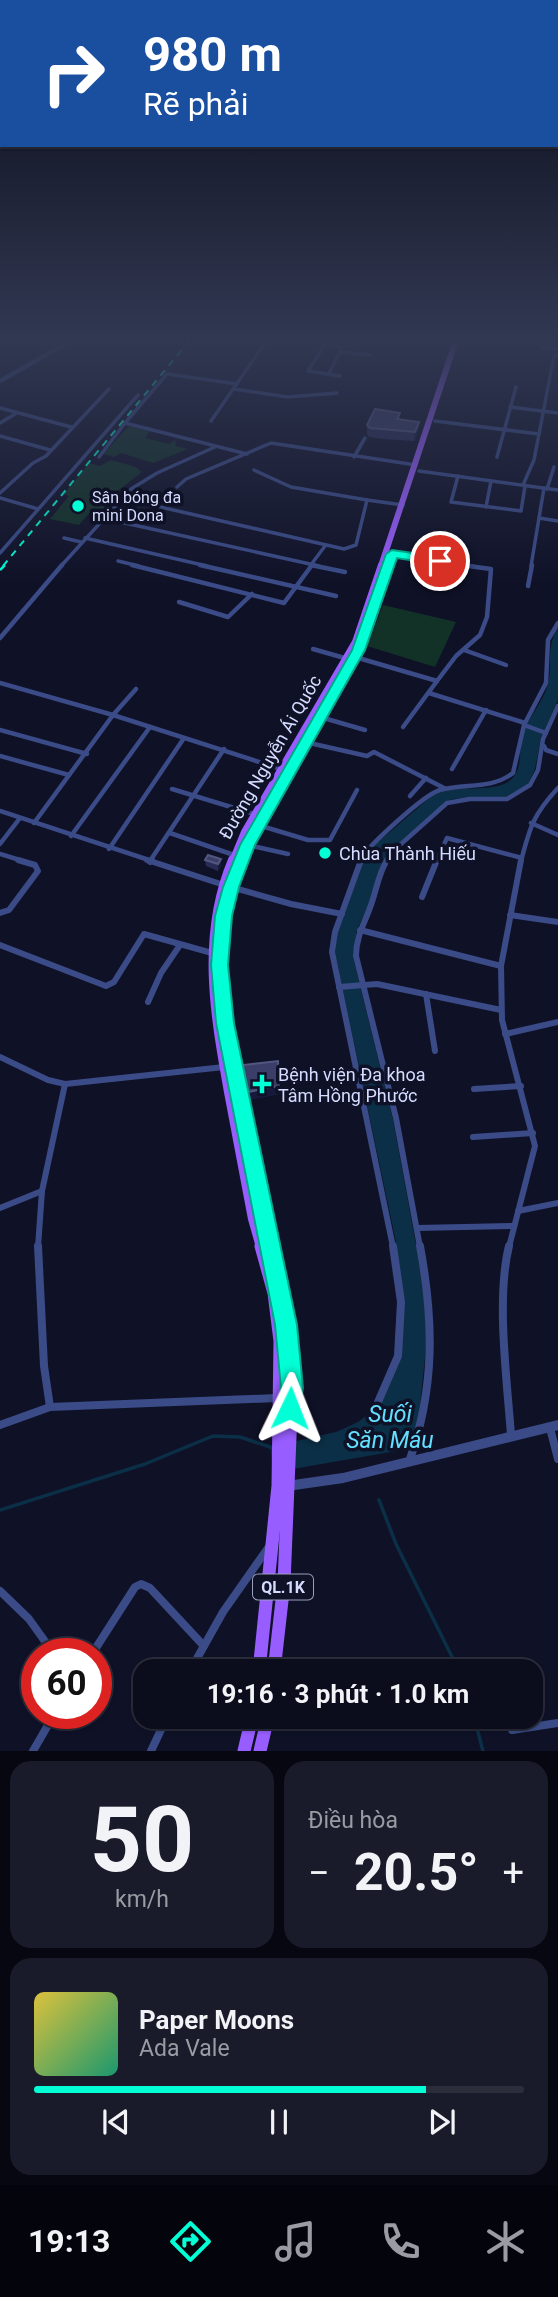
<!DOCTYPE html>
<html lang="vi">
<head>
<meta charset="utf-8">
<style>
  :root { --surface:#0b0d1d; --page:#191b2a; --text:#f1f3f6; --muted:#9a9ca4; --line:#2b2d3b; --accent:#02ffd6 }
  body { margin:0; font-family:Roboto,sans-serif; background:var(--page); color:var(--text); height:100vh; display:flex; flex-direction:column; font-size:26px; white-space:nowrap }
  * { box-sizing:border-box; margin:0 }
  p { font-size:23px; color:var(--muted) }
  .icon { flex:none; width:38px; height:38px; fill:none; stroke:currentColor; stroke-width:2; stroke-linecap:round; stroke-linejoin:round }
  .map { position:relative; height:1751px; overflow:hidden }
  .side { display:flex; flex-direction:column; gap:10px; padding:10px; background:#060710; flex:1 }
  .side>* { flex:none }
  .hud { position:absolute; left:0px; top:0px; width:558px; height:147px; box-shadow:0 2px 5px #0004,0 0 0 2px var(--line); background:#1a4fa0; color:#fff; overflow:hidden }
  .speed { position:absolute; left:21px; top:1638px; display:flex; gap:14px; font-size:35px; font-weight:700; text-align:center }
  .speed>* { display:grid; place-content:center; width:91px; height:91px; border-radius:50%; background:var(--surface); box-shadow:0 2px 5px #0004,0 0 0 2px var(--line); line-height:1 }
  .speed .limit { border:10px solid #d22; background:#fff; color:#111 }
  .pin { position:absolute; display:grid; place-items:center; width:60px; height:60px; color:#fff; margin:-30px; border:4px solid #fff; border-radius:50%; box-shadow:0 2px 7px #0007 }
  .me { position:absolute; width:77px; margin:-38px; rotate:2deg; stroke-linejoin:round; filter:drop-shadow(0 0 5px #0008) }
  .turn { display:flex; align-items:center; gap:24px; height:147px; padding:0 28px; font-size:32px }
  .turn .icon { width:91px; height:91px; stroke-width:2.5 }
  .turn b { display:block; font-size:49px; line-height:60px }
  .big { font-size:52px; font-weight:700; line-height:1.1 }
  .side .card { flex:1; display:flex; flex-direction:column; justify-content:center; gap:10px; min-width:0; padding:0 24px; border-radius:21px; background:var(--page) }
  .side .dial { align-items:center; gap:0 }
  .dial b { font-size:91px; line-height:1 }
  .song { display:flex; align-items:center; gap:21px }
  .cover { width:84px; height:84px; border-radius:10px; background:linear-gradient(135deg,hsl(50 70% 55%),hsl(160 70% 35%)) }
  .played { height:7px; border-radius:4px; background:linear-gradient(90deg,var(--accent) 80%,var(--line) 80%) }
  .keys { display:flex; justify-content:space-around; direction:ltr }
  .heat { display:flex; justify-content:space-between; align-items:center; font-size:38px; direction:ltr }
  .side .tiles { flex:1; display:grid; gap:10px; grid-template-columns:1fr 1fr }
  .card:last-child { grid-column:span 2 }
  .trip { position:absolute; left:133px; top:1659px; width:410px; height:70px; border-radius:21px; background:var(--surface); box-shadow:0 2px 5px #0004,0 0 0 2px var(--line); font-weight:700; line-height:70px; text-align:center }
  .menu { display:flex; height:112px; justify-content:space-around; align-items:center; background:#04050c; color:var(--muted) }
  .menu .icon { width:49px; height:49px }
  .menu .active { color:var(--accent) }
  .menu b { font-size:32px; color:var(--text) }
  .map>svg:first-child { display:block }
  .green { fill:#123228 }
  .water { fill:#0a2f46 }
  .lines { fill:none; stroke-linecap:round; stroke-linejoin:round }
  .stream { stroke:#0a2f46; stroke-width:3.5 }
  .minor-far3 { stroke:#3a4b87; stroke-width:3.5 }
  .minor-far2 { stroke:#3a4b87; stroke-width:4.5 }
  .minor-far1 { stroke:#3a4b87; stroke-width:6 }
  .minor { stroke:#3a4b87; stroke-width:8 }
  .tertiary-far1 { stroke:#3a4b87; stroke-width:4.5 }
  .tertiary { stroke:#3a4b87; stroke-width:10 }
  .primary-far3 { stroke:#985dff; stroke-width:6 }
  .primary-far2 { stroke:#985dff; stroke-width:8 }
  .primary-far1 { stroke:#985dff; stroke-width:10 }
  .primary { stroke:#985dff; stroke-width:13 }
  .rail-far1 { stroke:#02ffd6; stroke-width:2; stroke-dasharray:7 6; stroke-linecap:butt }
  .rail { stroke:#02ffd6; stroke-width:2.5; stroke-dasharray:9 8; stroke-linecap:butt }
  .wall { fill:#282b56 }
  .shaded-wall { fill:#16193b }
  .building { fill:#3b3e68; stroke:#535780; stroke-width:2 }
  .route { fill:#02ffd6; stroke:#01a68b; stroke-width:2 }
  .poi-dot { fill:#02ffd6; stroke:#0f1127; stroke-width:2.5 }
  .labels { text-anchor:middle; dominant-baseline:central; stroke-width:7; stroke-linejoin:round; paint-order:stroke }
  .far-poi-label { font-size:16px; fill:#d6dcff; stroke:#0f1127; text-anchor:start }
  .shield { fill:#0f1127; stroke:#9a9fbe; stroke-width:2 }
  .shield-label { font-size:16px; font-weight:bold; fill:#d6dcff }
  .street-label { font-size:18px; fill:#d6dcff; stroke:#0f1127 }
  .poi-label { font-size:18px; fill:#d6dcff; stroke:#0f1127; text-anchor:start }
  .near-water-label { font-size:23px; font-style:italic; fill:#64e0ff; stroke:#0f1127 }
</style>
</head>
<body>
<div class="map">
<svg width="558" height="1751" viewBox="0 0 558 1751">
  <rect width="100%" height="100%" fill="#0f1127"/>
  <g class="green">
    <path d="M129 426 150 431 145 438 169 444 179 437 174 442 177 443 175 446 188 449 153 463 121 453 114 457 103 454Z"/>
    <path d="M111 460 136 467 142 472 111 496 116 498 102 514 91 511 79 525 50 519 69 496 64 494 89 463 100 466Z"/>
    <path d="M383 605 456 622 435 667 367 646Z"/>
  </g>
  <path class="water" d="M558 627V700L541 738 535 769 528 784 506 797 453 799 446 802 383 860 370 902 357 930 353 957 393 1120 421 1272 428 1330 418 1423 408 1449 293 1469H273L270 1447 336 1432 358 1422 380 1405 401 1357 397 1247 335 953 337 933 364 858 371 848 434 794C456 784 491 793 508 782 524 771 518 753 522 737 527 718 543 703 548 684 553 662 545 650 558 627Z"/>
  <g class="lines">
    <g class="stream">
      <path d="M379 1500 396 1544 459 1671"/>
      <path d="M0 1510 145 1464 213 1436 240 1437 273 1448"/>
      <path d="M474 1717 483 1751"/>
    </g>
    <g class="minor-far3">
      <path d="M328 340 308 371 340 376"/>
      <path d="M324 344 341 347 340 352 370 355"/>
      <path d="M542 347 558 349"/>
      <path d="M328 375 340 352"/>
      <path d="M237 384 167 374 125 423 247 454"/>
      <path d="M233 389 288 397 337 393"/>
      <path d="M510 407 558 413"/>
      <path d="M0 408 71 427"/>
      <path d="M211 421 267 340"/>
      <path d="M435 421 539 434"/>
      <path d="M0 423 15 414"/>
      <path d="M0 436 50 450"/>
      <path d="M99 457 125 423"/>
      <path d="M354 457 365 438"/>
      <path d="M497 457 516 387"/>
      <path d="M254 470 291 487 367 500"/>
      <path d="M419 471 558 490"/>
      <path d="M458 476 451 502 521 511 525 486"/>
      <path d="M523 485 534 460 554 356 558 355"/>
      <path d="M177 487 186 479 271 443 416 465"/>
      <path d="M547 489 554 467"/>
      <path d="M0 493 33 463 46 456 109 389"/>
      <path d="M0 498 38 509"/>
      <path d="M121 498 344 549 356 545 367 500 403 505"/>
      <path d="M486 507 491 481"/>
      <path d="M102 518 319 566"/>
      <path d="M539 518 558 521"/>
      <path d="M64 538 81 542"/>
      <path d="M85 538 207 566"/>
      <path d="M0 553 138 395"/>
      <path d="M392 554 473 566"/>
      <path d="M118 561 139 566"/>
      <path d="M61 566 131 489 157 473 215 447"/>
      <path d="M310 566 325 546"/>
      <path d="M531 566 544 488"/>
    </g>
    <g class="minor-far2">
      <path d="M132 565 284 603 312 565"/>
      <path d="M200 565 336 596"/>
      <path d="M311 565 345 572"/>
      <path d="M528 586 532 565"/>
      <path d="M179 602 228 617 252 594"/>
      <path d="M0 638 62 565"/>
      <path d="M313 649 348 659"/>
      <path d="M464 650 506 665"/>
      <path d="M355 657 437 681 456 656 480 635 487 617 491 569 461 565"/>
      <path d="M0 683 113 715 281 769"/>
      <path d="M429 693 525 723"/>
      <path d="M320 717 365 730"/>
      <path d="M524 725 546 733"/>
      <path d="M403 727 437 681"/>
      <path d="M0 730 87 754"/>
      <path d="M305 742 367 756 374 752 444 788"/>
      <path d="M544 746 546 750 558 754"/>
      <path d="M0 756 69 775"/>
      <path d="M452 769 486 710"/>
      <path d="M172 789 254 814"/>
      <path d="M410 796 426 778"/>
      <path d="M0 811 152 861"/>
      <path d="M34 823 113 715 136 689"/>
      <path d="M531 823 558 835"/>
      <path d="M258 825 308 840H330L357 790"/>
      <path d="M170 833 234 855"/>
      <path d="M71 836 150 727"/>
      <path d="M0 844 20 818"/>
      <path d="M248 845 288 854"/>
      <path d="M109 849 184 738"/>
      <path d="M0 854 23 861"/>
      <path d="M150 861 224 749"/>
      <path d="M360 861C366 847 425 794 440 790 466 783 491 790 513 773L524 725 546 683 548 640 558 623"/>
      <path d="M386 861 391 853 447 803 470 799H507L530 785 538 770 543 739 558 706"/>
      <path d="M436 861 447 838 522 858"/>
      <path d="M521 861C530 827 533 815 558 788"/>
    </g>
    <g class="minor-far1">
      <path d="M147 860 224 885"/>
      <path d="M361 860 335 932 332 952 393 1247"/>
      <path d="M387 860C379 873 377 887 372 902 366 921 356 935 356 956L396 1118 420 1247"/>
      <path d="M150 862 152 860"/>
      <path d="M231 887 291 904 342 914"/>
      <path d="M422 897 437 860"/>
      <path d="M0 913 9 910 38 871 35 865 18 860"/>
      <path d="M510 915 558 922"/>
      <path d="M360 930 501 966"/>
      <path d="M0 945 106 986 114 982 144 934 212 953"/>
      <path d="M339 987 377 984 501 1010"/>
      <path d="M426 994 435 1051"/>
      <path d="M148 1002 161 973 180 945"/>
      <path d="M505 1034 558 1022"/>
      <path d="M0 1057 48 1080 65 1084 224 1067"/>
      <path d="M474 1089 521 1086"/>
      <path d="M473 1137 533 1133"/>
      <path d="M0 1208 42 1191"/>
      <path d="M518 1211 558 1203"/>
      <path d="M417 1228 514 1226"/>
      <path d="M38 1247 42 1191 65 1084"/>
      <path d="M509 1247 535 1146 502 1020 501 966 521 860"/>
    </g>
    <g class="minor">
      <path d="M38 1246 44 1366 50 1407"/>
      <path d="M509 1246C496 1298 507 1380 511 1435"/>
      <path d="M378 1402 398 1356 401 1302 393 1246"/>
      <path d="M0 1425 50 1407 277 1398"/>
      <path d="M550 1428 558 1459"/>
      <path d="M409 1462C435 1388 434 1322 420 1246"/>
      <path d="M0 1591 29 1619 54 1654"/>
      <path d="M92 1654 135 1587 141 1584 150 1588 203 1645"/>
      <path d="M190 1671 223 1612 268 1548"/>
      <path d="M512 1730 558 1723"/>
      <path d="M33 1751 55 1713"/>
      <path d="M151 1751 167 1717"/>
    </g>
    <path class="tertiary-far1" d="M0 381 72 340"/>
    <path class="tertiary" d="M287 1486 343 1478 558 1425"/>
    <path class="primary-far3" d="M381 566 456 340"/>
    <g class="primary-far2">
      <path d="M233 861 245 832 356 642 382 565"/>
      <path d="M240 861 305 741"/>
    </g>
    <g class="primary-far1">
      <path d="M233 860C201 936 215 1014 229 1092 237 1134 245 1177 253 1219L261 1247"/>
      <path d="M241 860 227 898 220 940 225 1022 270 1247"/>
    </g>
    <g class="primary">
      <path d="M270 1246 290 1355 292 1388 284 1583 274 1671"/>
      <path d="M259 1671 278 1486 280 1341 274 1293 261 1246"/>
      <path d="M244 1751 252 1717"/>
      <path d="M260 1751 268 1717"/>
    </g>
    <path class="rail-far1" d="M3 566 190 340"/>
    <path class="rail" d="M0 570 5 565"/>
  </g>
  <g class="wall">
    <path d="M400 340H441L440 344Z"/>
    <path d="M400 413 399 419 419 422 418 431 414 441 383 439 369 437 367 434V425Z"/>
    <path d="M205 860 221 865 218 871 206 866Z"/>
    <path d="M243 1065 279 1094 248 1100Z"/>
  </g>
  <g class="shaded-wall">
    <path d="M419 422 418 431 414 441 415 432Z"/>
    <path d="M221 859V865L218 871V864Z"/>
    <path d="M279 1086V1094L248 1100V1092Z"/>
  </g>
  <g class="building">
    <path d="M375 409 400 413 397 419 419 422 415 432 370 428 367 425Z"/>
    <path d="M208 855 221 859 218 864 205 860Z"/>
    <path d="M278 1061 279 1086 248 1092 243 1065Z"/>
  </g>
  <linearGradient id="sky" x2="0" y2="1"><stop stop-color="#080915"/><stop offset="0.58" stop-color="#313852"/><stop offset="1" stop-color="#313852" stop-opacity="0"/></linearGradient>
  <rect width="558" height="585" fill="url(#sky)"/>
  <path class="route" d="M392 550 440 557 446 561 440 565 397 558 365 650 255 845 239 887 232 916 228 965 234 1023 297 1325 303 1388 298 1416 290 1419 282 1416 279 1408 281 1388 275 1325 216 1023 211 965 215 916 223 887 240 845 352 650 386 554Z"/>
  <g class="poi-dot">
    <circle cx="78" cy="506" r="7"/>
    <circle cx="325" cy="853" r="7"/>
    <path d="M258.5 1073.5h7v7h7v7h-7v7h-7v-7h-7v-7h7z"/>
  </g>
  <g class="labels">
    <g class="far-poi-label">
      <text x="92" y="497">Sân bóng đa<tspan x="92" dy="18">mini Dona</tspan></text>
    </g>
    <rect class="shield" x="253" y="1574.5" width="60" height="25" rx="5"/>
    <g class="shield-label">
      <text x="283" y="1587">QL.1K</text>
    </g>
    <g class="street-label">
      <text transform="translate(270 757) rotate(-60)">Đường Nguyễn Ái Quốc</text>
    </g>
    <g class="poi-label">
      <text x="339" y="853">Chùa Thành Hiếu</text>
      <text x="278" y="1074">Bệnh viện Đa khoa<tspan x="278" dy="21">Tâm Hồng Phước</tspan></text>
    </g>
    <g class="near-water-label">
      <text x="390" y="1414">Suối<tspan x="390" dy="26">Săn Máu</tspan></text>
    </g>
  </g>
</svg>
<div class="speed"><div class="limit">60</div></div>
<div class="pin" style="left:440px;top:561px;background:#d93025"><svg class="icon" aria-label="arrive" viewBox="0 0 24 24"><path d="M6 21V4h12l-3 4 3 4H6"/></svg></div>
<svg class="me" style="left:290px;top:1408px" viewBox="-20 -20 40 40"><path d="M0-17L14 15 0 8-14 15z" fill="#02ffd6" stroke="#fff" stroke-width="4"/></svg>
<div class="trip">19:16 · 3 phút · 1.0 km</div>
<div class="hud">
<div class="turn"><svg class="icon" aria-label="right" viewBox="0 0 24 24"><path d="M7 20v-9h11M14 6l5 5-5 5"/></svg><div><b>980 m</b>Rẽ phải</div></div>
</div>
</div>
<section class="side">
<div class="tiles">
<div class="card dial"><b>50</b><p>km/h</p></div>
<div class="card"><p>Điều hòa</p>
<div class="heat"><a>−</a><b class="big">20.5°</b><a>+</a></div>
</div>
<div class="card">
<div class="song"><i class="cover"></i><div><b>Paper Moons</b><p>Ada Vale</p></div></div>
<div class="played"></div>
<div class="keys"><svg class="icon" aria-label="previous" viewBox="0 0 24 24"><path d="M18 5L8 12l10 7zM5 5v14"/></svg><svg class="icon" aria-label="pause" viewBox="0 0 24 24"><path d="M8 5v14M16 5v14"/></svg><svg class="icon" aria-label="next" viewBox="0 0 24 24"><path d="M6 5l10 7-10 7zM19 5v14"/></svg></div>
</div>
</div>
</section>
<nav class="menu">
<b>19:13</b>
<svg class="icon active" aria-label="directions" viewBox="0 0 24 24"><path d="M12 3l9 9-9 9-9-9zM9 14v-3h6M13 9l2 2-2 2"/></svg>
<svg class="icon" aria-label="music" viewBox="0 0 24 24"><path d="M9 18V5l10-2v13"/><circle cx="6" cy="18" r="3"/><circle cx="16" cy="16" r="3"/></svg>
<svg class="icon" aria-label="phone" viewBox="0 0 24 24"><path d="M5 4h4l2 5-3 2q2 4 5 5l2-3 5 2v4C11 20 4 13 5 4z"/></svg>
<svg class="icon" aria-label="climate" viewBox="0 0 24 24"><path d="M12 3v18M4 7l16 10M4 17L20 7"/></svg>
</nav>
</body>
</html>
